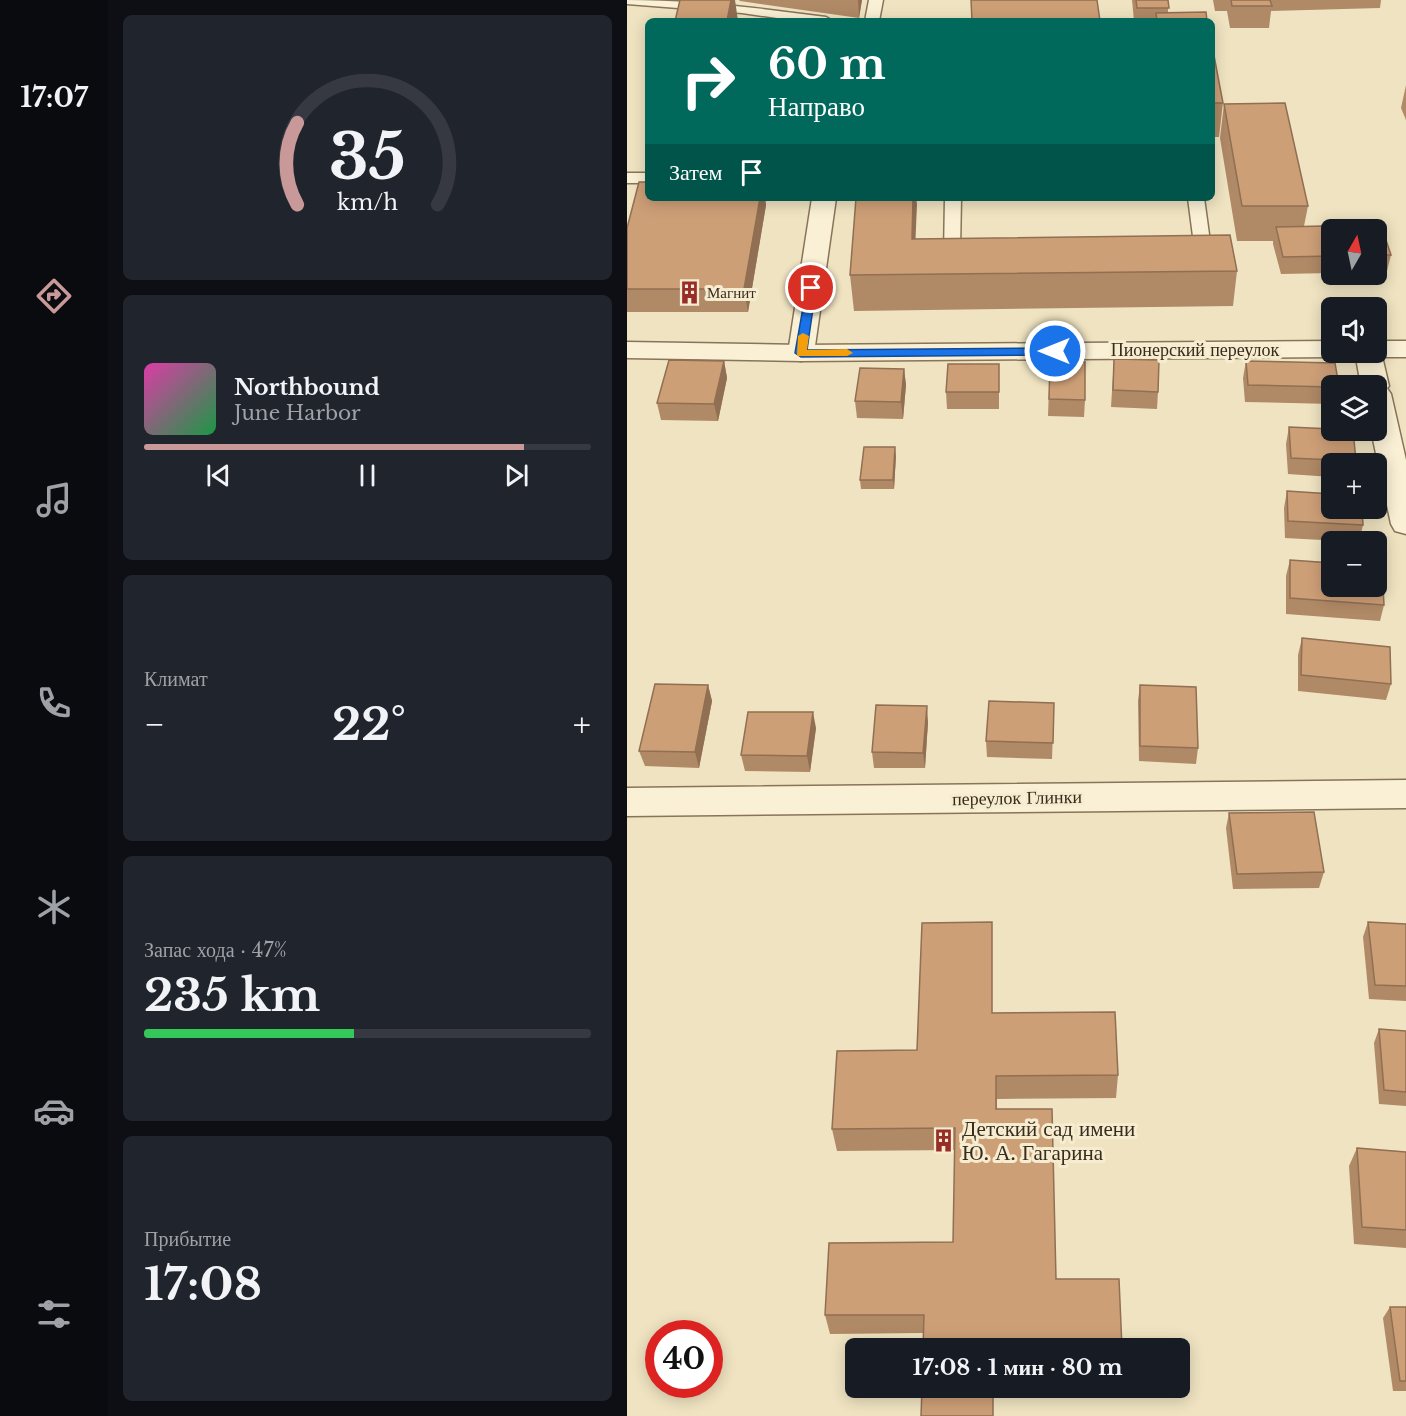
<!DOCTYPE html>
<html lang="ru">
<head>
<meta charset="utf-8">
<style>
  :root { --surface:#171b24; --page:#20242c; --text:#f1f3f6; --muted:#9ea1a6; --line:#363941; --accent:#c99999 }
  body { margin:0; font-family:"Libre Baskerville",serif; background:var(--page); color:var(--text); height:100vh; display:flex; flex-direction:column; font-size:22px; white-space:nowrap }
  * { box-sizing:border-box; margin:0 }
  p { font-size:20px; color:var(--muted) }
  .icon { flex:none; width:33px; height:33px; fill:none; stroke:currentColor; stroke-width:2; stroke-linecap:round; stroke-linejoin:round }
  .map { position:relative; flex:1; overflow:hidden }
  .drawer { display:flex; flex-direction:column; gap:15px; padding:15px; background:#0d0f14; width:519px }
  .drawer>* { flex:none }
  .guide { position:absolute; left:18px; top:18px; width:570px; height:183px; border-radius:9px; box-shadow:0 3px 15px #0003; background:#00695c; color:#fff; overflow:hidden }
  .needle { width:39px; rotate:9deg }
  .controls { position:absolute; left:694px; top:219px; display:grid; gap:12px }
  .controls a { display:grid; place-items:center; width:66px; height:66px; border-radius:9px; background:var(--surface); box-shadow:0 3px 15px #0003; font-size:30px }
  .speed { position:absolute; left:18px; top:1320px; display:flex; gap:12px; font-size:30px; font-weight:700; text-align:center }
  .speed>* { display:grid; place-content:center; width:78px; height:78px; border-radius:50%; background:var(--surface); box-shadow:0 3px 15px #0003; line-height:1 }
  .speed .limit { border:9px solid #d22; background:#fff; color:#111 }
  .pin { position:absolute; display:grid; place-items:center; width:51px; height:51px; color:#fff; margin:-26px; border:3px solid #fff; border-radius:50%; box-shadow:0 2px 6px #0007 }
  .me { position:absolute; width:66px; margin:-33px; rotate:270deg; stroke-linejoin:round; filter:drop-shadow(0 0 4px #0008) }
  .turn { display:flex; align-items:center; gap:21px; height:126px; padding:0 24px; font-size:27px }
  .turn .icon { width:78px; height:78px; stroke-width:2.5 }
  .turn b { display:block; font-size:42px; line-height:51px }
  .then { display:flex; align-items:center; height:57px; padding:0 24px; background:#0003; gap:12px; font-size:22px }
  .big { font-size:45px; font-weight:700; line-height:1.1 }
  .drawer .widget { flex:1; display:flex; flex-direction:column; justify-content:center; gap:9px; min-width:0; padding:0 21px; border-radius:9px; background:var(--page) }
  .drawer .dial { align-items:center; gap:0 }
  .dial svg { height:156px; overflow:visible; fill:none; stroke:var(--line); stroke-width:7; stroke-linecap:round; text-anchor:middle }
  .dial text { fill:var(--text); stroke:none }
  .song { display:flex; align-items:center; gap:18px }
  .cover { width:72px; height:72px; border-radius:9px; background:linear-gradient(135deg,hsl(320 70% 55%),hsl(140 70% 35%)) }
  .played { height:6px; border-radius:3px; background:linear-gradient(90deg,var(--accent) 85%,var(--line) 85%) }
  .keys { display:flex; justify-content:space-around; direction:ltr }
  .heat { display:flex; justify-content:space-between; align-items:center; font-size:33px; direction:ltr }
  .charge { height:9px; border-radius:4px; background:linear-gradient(90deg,#34c759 47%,var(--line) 0) }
  .trip { position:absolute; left:218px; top:1338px; width:345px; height:60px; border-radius:9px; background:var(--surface); box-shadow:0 3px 15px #0003; font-weight:700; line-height:60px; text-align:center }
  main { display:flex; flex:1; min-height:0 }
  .tabs { display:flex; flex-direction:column; width:108px; justify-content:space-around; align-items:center; background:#090b0e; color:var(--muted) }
  .tabs .icon { width:42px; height:42px }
  .tabs .on { color:var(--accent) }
  .tabs b { font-size:27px; color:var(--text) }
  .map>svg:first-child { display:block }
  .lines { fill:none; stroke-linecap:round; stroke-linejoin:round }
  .service-casing { stroke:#887459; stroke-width:3 }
  .minor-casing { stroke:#887459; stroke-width:3 }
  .tertiary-casing { stroke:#887459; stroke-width:3 }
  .service { fill:#f9f0d5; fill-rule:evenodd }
  .minor { fill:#f9f0d5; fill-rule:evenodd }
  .tertiary { fill:#f9f0d5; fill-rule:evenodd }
  .wall { fill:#b08966 }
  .shaded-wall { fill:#906f53 }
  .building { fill:#cd9f77; stroke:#906f53; stroke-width:1.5 }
  .route { fill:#1a73e8; stroke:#114b97; stroke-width:1.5 }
  .slow { fill:#f59e0b }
  .labels { text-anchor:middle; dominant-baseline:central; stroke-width:6; stroke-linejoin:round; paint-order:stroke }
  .far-poi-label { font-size:15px; fill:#382b1d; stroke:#f6edd1; text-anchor:start }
  .street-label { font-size:18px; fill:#382b1d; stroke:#f6edd1 }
  .near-poi-label { font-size:21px; fill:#382b1d; stroke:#f6edd1; text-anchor:start }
</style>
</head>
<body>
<main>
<nav class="tabs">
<b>17:07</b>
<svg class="icon on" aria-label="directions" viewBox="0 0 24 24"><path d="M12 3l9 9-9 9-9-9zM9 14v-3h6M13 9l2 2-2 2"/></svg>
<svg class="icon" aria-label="music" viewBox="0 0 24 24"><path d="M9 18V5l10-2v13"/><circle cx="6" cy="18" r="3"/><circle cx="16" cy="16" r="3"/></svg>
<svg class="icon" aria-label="phone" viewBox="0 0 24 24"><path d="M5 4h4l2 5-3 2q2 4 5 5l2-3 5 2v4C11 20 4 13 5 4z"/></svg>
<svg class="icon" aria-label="climate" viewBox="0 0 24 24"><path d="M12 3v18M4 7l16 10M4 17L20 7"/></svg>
<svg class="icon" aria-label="car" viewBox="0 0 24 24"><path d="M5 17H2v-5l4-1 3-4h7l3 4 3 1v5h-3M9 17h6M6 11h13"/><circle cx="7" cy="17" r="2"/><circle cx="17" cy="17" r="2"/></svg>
<svg class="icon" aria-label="filters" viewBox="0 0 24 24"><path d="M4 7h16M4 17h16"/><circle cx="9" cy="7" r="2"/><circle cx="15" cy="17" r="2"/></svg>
</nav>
<section class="drawer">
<div class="widget dial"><svg viewBox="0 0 100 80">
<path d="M14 69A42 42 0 1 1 86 69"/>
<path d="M14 69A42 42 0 0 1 14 27" stroke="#c99999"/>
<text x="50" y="56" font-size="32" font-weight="700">35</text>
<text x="50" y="72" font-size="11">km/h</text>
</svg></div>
<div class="widget">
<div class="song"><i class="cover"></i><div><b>Northbound</b><p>June Harbor</p></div></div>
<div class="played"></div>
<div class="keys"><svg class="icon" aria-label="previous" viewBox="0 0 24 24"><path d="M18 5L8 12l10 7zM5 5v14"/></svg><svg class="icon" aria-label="pause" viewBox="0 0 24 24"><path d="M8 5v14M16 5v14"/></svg><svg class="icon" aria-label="next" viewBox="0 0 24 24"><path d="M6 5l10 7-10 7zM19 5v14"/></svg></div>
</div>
<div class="widget"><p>Климат</p>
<div class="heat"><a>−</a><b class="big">22°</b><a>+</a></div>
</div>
<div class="widget"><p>Запас хода · 47%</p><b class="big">235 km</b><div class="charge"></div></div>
<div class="widget"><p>Прибытие</p><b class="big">17:08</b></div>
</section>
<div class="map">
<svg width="779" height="1416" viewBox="0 0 779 1416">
  <rect width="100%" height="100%" fill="#efe3c1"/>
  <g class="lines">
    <defs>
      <g id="service">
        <path d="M0 0C67 0 132 8 199 17L206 21H171L115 13 0 4Z"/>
        <path d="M242 0H256L252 21H238Z"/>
        <rect x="0" y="173" width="21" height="10"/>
        <path d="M318 198H334L333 249 342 251 344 254 342 257 325 260 317 255Z"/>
        <path d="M561 198H577L584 249 582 252 562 254 554 249 556 246 567 244Z"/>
      </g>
      <g id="minor">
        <path d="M185 198H209L187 353 183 359 174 361 165 359 161 353Z"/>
        <path d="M750 346 754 352 762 386 760 388 764 394 779 460V534L768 531 764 524 744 430H750V386H734L728 352H750Z"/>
        <path d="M779 780V808L0 816V788Z"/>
      </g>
      <g id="tertiary">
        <path d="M705 341V352H716L714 355 705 357 174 361 0 358V342L174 345Z"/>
        <path d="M750 341H779V357H750L741 355 739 352H750Z"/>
      </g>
    </defs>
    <use href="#service" class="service-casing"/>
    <use href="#minor" class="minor-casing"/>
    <use href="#tertiary" class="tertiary-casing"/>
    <use href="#service" class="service"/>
    <use href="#minor" class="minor"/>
    <use href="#tertiary" class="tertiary"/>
  </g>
  <g class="wall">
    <path d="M112 0H235L232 18 113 1Z"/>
    <path d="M505 0H541V13L580 21H507Z"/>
    <path d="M586 0H754L753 8 644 11 642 28H603L600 11H588Z"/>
    <path d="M585 45 596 103 592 137H585Z"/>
    <path d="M779 85V120L774 108Z"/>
    <path d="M658 103 681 206 677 226 754 225 764 255 760 271 750 272V230H705V273L654 274 646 244V241H610L593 138 597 104Z"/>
    <path d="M21 198H138L139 205 121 312H0V228Z"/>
    <path d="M229 198H289L288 239 610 271 606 306 227 311 223 275Z"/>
    <path d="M487 359 531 392 530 409 484 407Z"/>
    <path d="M97 361 100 378 91 421 34 420 30 403Z"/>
    <path d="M423 361 458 400 457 417 421 416Z"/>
    <path d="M619 361 705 386V404L618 402 616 378Z"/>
    <path d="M372 364V409H320L319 392Z"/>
    <path d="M277 369 279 385 276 419 230 418 228 401Z"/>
    <path d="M662 427 729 461 728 464H705V477L661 474 659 444Z"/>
    <path d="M269 456 267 489H234L233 480Z"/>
    <path d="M660 491 736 525 732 542 658 538 657 508Z"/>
    <path d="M663 560 757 605 753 621 659 614V576Z"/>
    <path d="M675 638 764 684 759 700 671 691V655Z"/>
    <path d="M81 685 85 701 72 768 18 766 12 751Z"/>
    <path d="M513 685 571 748 569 764 512 761 511 701Z"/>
    <path d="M427 703 425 759 360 757 359 741Z"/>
    <path d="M301 722 298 768H247L245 752Z"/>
    <path d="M189 728 183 772 118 771 114 755Z"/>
    <path d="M602 813 697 872 692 888 606 889 599 828Z"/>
    <path d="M741 922 779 924V1001L742 999 736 937Z"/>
    <path d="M365 948V1013L491 1075 489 1098 370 1099V1109L296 1333 203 1334 198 1315 326 1242 328 1150 210 1151 205 1129 290 1050Z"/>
    <path d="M752 1029 779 1031V1106L752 1104 747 1043Z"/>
    <path d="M730 1148 779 1152V1248L727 1244 722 1166Z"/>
    <path d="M763 1307H779V1391H766L756 1318Z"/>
  </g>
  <g class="shaded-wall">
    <path d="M104 0H108L111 21H100Z"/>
    <path d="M231 0H235L232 18Z"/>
    <path d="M133 198H138L139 205 121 312 117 289Z"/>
    <path d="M286 198H289L290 204 287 274 285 239Z"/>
    <path d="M97 361 100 378 91 421 87 404Z"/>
    <path d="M277 369 279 385 276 419 274 402Z"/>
    <path d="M268 447 269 456 267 489 266 480Z"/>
    <path d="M81 685 85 701 72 768 68 752Z"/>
    <path d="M300 706 301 722 298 768 296 753Z"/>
    <path d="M186 712 189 728 183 772 180 756Z"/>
  </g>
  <g class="building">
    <path d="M53 0H104L100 21H48Z"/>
    <path d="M344 0H470L473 21H345Z"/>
    <path d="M509 0H541L542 8H510Z"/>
    <path d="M604 0H643L645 6H605Z"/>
    <path d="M579 12 580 21H530L529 13Z"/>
    <path d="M585 45 596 103H585Z"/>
    <path d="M658 103 681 206H615L597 104Z"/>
    <path d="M12 182H21V198H133L117 289H0V228Z"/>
    <path d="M229 198H286L285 239 603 235 610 271 223 275Z"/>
    <path d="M754 225 764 255H750V230H705V256L656 257 649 227Z"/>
    <path d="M487 359 532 360 531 392 486 390Z"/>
    <path d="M42 360 97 361 87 404 30 403Z"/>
    <path d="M423 361 458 362V400L422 399Z"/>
    <path d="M619 361 708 363 712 386H705V387L621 385Z"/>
    <path d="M321 364H372V392H319Z"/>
    <path d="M233 368 277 369 274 402 228 401Z"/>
    <path d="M662 427 705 429V430H726L729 461 664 458Z"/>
    <path d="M237 447H268L266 480H233Z"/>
    <path d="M660 491 705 494V508H735L736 525 661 521Z"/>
    <path d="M663 560 705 563V586H750V566L755 567 757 605 663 598Z"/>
    <path d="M675 638 763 647 764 684 674 675Z"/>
    <path d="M28 684 81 685 68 752 12 751Z"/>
    <path d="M513 685 569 687 571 748 513 746Z"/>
    <path d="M362 701 427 703 426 743 359 741Z"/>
    <path d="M249 705 300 706 296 753 245 752Z"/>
    <path d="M121 712H186L180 756 114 755Z"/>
    <path d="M687 812 697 872 610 874 602 813Z"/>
    <path d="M365 922V1013L488 1012 491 1075 369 1076V1109H425L429 1279H492L495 1348H296L297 1315H198L202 1243 326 1242 328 1128 205 1129 210 1051 290 1050 295 923Z"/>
    <path d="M741 922 779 924V986L748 985Z"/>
    <path d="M752 1029 779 1031V1092L757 1090Z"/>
    <path d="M730 1148 779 1152V1230L735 1227Z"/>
    <path d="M763 1307H779V1381H773Z"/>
    <path d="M295 1388H366V1416H294Z"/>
  </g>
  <path class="route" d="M180 285H187L189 288 180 350 428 348 433 351 428 355 174 357 168 353Z"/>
  <path class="slow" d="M176 333 182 336 180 350 220 349 226 353 220 356H170L171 336Z"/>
  <defs>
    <symbol id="building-bare" viewBox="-9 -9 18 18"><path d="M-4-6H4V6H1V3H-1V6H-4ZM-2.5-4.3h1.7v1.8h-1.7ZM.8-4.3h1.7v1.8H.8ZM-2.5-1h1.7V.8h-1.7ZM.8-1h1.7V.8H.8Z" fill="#982c28" stroke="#f6edd1" stroke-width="2.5" paint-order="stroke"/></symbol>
  </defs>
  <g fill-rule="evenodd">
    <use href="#building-bare" x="46" y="276" width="33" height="33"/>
    <use href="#building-bare" x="300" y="1124" width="33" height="33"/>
  </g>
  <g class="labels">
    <g class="far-poi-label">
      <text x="80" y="292">Магнит</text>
    </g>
    <g class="street-label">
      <text x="568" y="350">Пионерский переулок</text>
      <text transform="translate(390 798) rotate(-1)">переулок Глинки</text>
    </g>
    <g class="near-poi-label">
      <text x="335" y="1129">Детский сад имени<tspan x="335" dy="24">Ю. А. Гагарина</tspan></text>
    </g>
  </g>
</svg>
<div class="controls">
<a><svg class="needle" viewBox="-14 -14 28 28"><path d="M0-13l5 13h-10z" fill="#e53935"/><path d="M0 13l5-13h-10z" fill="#9ea1a6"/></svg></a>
<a><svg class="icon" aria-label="sound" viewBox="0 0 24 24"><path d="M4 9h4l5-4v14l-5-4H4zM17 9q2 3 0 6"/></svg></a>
<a><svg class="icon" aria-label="layers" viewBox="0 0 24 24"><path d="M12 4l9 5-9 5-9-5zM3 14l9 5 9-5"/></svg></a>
<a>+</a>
<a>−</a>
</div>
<div class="speed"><div class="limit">40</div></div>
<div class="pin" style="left:184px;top:288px;background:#d93025"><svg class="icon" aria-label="arrive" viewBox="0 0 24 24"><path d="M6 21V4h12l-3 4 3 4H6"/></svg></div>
<svg class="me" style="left:428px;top:351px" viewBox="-20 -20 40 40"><circle r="17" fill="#1a73e8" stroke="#fff" stroke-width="3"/><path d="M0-11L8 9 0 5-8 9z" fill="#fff"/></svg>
<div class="trip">17:08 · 1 мин · 80 m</div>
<div class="guide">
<div class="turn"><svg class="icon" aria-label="right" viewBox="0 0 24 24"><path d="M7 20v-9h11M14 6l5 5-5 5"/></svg><div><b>60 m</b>Направо</div></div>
<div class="then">Затем<svg class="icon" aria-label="arrive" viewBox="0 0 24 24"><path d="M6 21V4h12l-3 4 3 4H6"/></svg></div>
</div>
</div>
</main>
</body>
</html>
